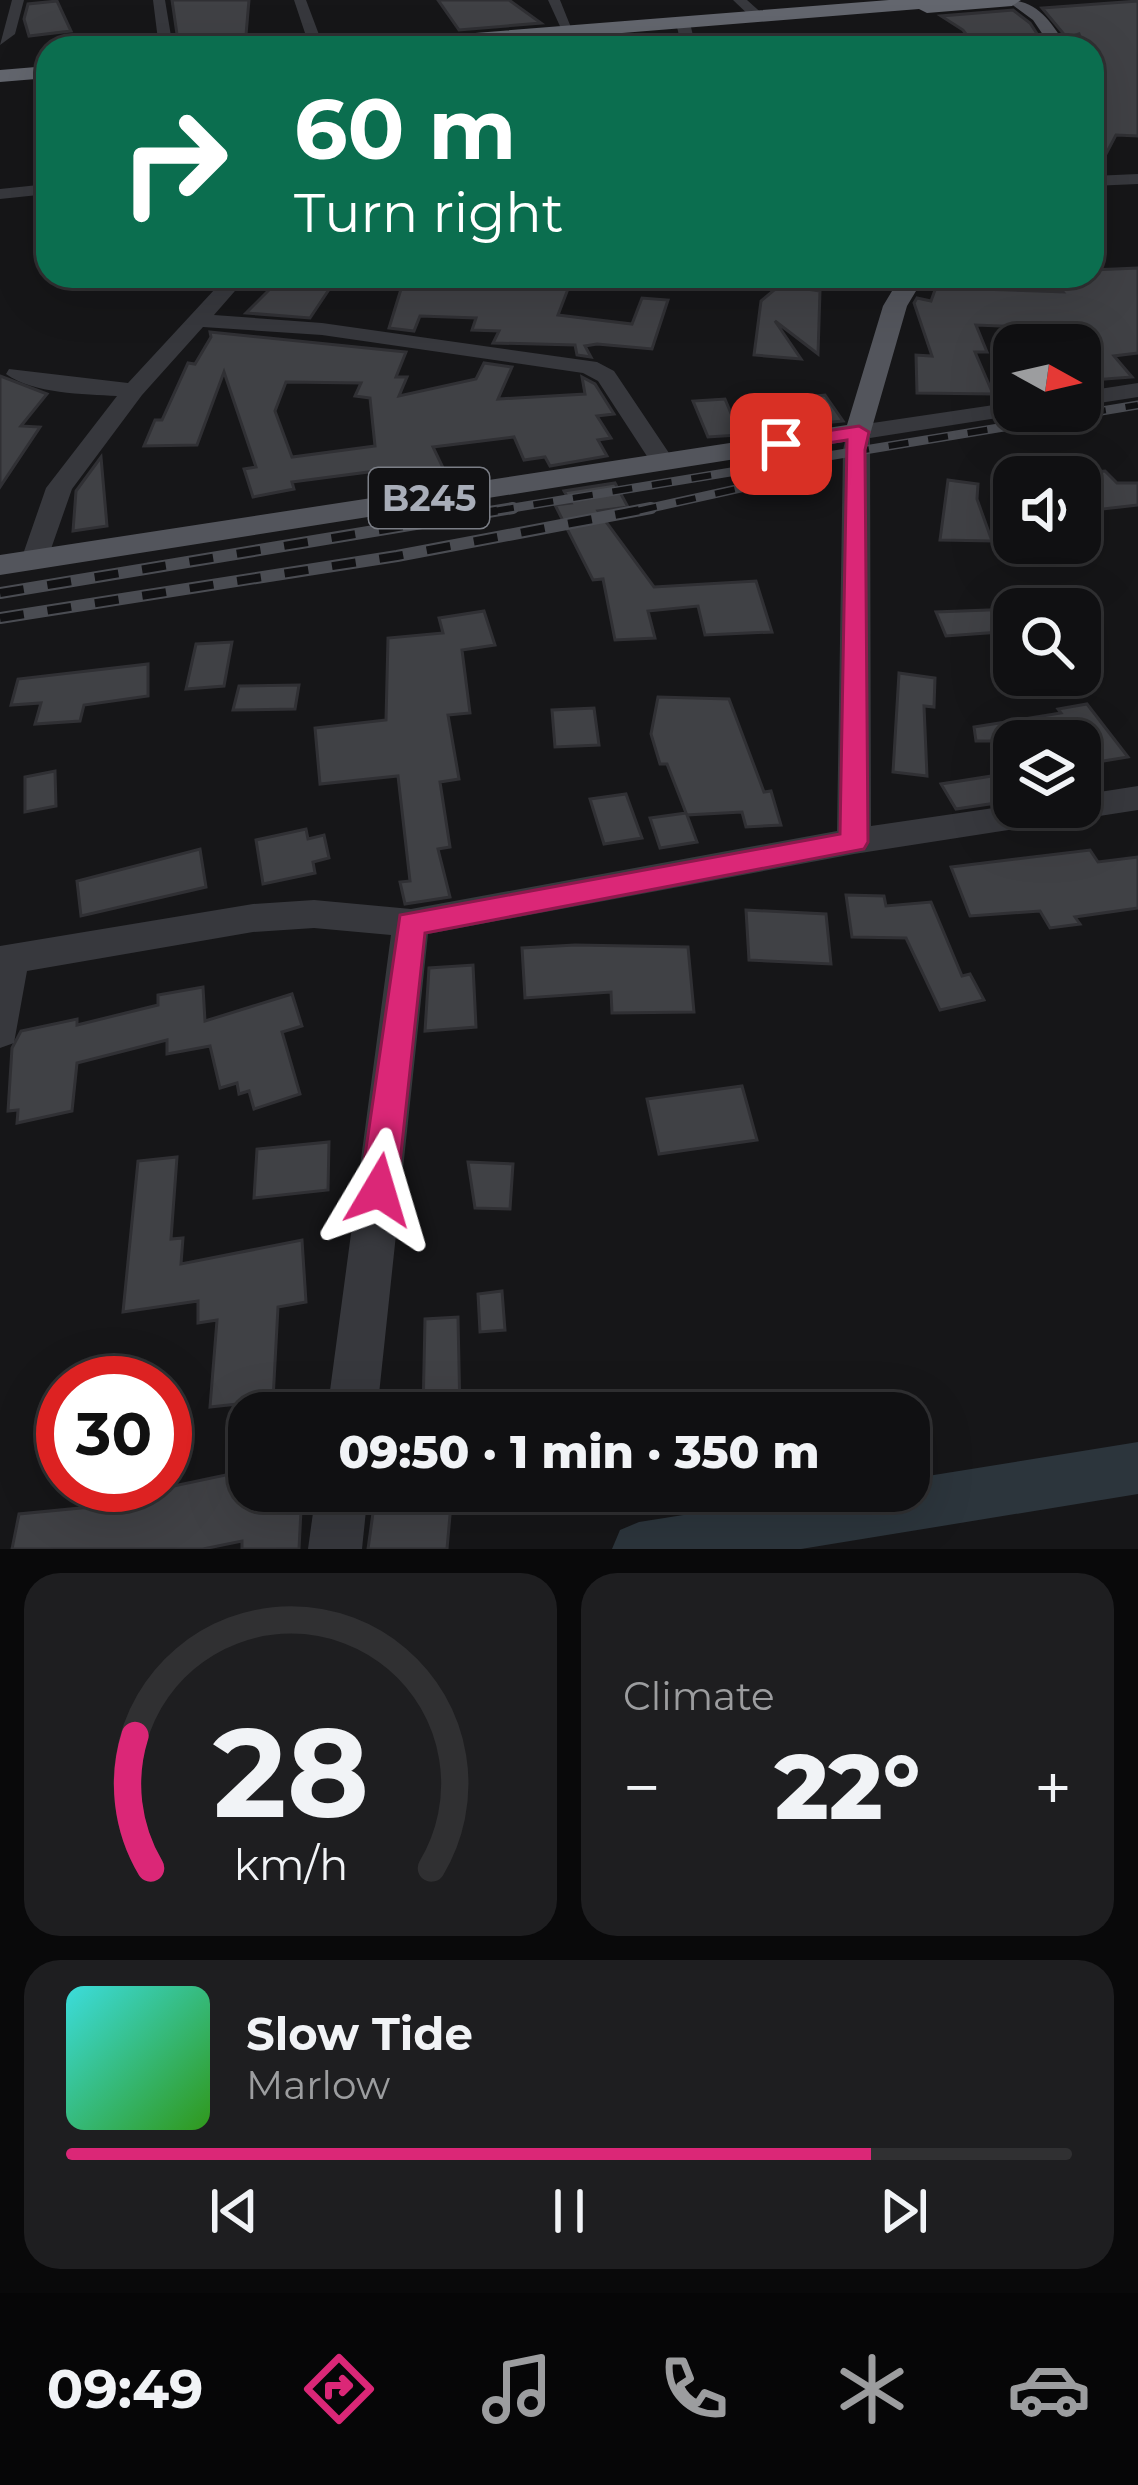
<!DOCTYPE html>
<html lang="en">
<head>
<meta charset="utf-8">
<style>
  :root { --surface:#101012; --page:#1e1e20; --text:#f1f3f6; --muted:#9c9d9f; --line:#303032; --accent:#db2777 }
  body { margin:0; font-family:Montserrat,sans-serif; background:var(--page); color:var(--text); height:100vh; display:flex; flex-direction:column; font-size:45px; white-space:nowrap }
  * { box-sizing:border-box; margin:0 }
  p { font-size:39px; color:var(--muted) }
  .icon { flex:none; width:66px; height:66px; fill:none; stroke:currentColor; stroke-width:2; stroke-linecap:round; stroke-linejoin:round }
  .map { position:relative; height:1549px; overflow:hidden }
  .side { display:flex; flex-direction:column; gap:24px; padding:24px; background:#09090a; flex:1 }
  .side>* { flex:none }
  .banner { position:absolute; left:36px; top:36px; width:1068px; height:252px; border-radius:36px; box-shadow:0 12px 48px #0002,0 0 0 3px var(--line); background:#0b6e4f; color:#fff; overflow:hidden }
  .needle { width:78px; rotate:98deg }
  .tools { position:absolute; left:993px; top:324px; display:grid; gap:24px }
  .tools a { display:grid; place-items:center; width:108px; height:108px; border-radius:24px; background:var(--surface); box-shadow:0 12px 48px #0002,0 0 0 3px var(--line); font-size:60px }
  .speed { position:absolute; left:36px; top:1356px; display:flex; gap:24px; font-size:60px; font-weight:700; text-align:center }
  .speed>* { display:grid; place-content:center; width:156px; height:156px; border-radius:50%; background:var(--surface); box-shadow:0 12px 48px #0002,0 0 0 3px var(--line); line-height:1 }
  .speed .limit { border:18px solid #d22; background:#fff; color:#111 }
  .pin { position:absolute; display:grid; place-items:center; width:102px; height:102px; color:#fff; margin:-51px; border-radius:24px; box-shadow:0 6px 18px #0006 }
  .me { position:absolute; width:132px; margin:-66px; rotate:7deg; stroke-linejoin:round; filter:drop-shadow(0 0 9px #0008) }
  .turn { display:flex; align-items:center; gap:42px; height:252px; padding:0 60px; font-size:54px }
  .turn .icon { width:156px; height:156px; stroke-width:2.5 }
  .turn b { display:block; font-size:84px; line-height:102px }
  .big { font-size:90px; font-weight:800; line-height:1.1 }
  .side .tile { flex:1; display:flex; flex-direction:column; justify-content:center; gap:18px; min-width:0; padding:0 42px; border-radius:36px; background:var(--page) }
  .side .dial { align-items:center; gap:0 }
  .dial svg { height:312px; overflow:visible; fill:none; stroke:var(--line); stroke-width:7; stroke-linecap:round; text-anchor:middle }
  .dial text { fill:var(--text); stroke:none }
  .song { display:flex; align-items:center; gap:36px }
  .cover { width:144px; height:144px; border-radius:18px; background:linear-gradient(135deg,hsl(180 70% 55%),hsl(110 70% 35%)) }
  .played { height:12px; border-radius:6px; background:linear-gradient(90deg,var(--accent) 80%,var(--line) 80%) }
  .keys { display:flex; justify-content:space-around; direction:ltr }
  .heat { display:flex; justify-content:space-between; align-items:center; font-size:66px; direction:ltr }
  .side .tiles { flex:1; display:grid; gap:24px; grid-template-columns:1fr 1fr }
  .tile:last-child { grid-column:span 2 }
  .trip { position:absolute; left:228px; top:1392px; width:702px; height:120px; border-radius:36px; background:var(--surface); box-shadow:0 12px 48px #0002,0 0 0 3px var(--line); font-weight:800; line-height:120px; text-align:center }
  .dock { display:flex; height:192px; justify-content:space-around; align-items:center; background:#060607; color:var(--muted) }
  .dock .icon { width:84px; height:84px }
  .dock .selected { color:var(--accent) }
  .dock b { font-size:54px; color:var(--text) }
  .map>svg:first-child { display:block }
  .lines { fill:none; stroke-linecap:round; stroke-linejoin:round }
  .canal { fill:#2c353c; fill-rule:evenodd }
  .building { fill:#404145; stroke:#303034; stroke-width:3; fill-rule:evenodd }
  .minor { fill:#37383d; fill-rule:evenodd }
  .major { fill:#53555c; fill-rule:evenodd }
  .highway { fill:#63666e; fill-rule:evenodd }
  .rail-far1-casing { stroke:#4a4c52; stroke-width:9 }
  .rail-casing { stroke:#4a4c52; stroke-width:12 }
  .rail-far1 { stroke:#111113; stroke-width:6; stroke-dasharray:20; stroke-linecap:butt }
  .rail { stroke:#111113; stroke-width:8; stroke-dasharray:24; stroke-linecap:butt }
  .route { fill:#db2777; stroke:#8e194d; stroke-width:3 }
  .labels { text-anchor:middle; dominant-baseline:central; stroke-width:12; stroke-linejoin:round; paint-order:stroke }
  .shield { fill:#111113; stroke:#7b7e86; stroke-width:3 }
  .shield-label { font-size:36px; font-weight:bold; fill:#a8adb8 }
</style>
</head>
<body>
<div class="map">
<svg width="1138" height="1549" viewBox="0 0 1138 1549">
  <rect width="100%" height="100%" fill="#161618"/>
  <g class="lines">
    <path class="canal" d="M1138 1442V1494L801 1549H612L620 1530 639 1522 835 1491H909V1479Z"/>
  </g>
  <g class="building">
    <path d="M172 0H249L246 35 230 36 232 45 179 48Z"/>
    <path d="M438 0H509L541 23 459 30Z"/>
    <path d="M57 1 71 31 29 36 24 19 28 4Z"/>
    <path d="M1138 1V136L1116 135 1097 171 1092 172V114L1099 106 1097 94H1101L1092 70V48H1084L1079 34 1067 38 1042 8Z"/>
    <path d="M1013 10 1030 23 1045 46H975L963 30 941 16Z"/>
    <path d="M1138 268V353L1114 356 1132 377 1080 381V345H1054L1048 328 976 325 987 352H975L993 394 917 393 916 355 932 356 914 303 917 298 931 301 940 276H985L981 289 1063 292 1050 276H1092V270Z"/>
    <path d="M283 276H338L310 318 246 313Z"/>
    <path d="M405 276 526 280 523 287 568 289 558 315 632 324 642 298 668 300 652 349 597 344 585 346 591 357 577 355 575 345 493 343 499 331 472 330 476 318 420 316 414 331 389 328Z"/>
    <path d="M780 285 820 291 818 354 775 321 801 359 754 355 761 301Z"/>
    <path d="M210 332 406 352 396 377H407L399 396 476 379 484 363 512 367 498 399 585 394 582 377 595 384 614 414 597 416 611 438 598 440 607 456 550 466 545 457 524 460 514 437 433 447 447 476 389 485 384 470 292 482 294 489 253 497 244 469 256 467 224 372 197 445 144 446 155 420H162L188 363 195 364 211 337ZM286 382 361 383 355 396 370 398 375 446 292 457 275 411Z"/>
    <path d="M0 376 47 394 21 426 40 427 0 487Z"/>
    <path d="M825 395 843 421 791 426 775 400Z"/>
    <path d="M725 399 740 435 708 437 693 401Z"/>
    <path d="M101 457 107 526 73 531 76 491Z"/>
    <path d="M1105 471 1117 483H1138V505L1103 509 1080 477 1073 474Z"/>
    <path d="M948 480 978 484 977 499 992 541 940 540Z"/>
    <path d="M615 483 628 507 598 511 654 587 756 581 772 632 705 635 698 606 648 611 655 638 615 640 603 579 593 580 555 505 571 503 564 491Z"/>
    <path d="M1014 609V631L946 636 936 612Z"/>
    <path d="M484 611 495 645 462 650 470 713 448 715 459 779 440 782 450 847 438 849 450 897 405 904 400 882 410 881 398 776 320 784 315 728 386 720 388 638 443 633 439 618Z"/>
    <path d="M232 642 224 686 186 689 196 644Z"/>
    <path d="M148 664V696L84 705 80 721 35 724 41 703 11 705 18 679Z"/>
    <path d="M899 673 935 678 934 707 924 706 927 776 893 772Z"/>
    <path d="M299 685 295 709 233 710 239 686Z"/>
    <path d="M658 697 729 699 764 792 771 791 781 825 746 827 742 812 687 815 697 842 660 848 650 818 686 813 667 764H660L651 734Z"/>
    <path d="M1087 704 1128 757 1097 762 1082 741H976L974 727 1061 713 1058 709Z"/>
    <path d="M594 708 599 745 555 747 552 710Z"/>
    <path d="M55 771 56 806 25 812V777Z"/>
    <path d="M992 776 1009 801 956 809 941 784Z"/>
    <path d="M626 794 642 838 604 844 590 799Z"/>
    <path d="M306 829 308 839 324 835 329 858 313 862 315 873 263 884 256 840Z"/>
    <path d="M200 849 206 887 81 916 77 881Z"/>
    <path d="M1090 850 1098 862 1138 857V908L1075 917 1080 924 1050 928 1040 911 970 916 951 867Z"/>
    <path d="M846 895 884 896 886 906 931 902 962 976 970 974 984 1000 940 1010 906 938 852 937Z"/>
    <path d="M746 910 826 914 831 964 749 960Z"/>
    <path d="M575 945 688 947 694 1012 612 1013 611 992 525 998 522 948Z"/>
    <path d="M473 965 476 1027 425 1031 429 968Z"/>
    <path d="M203 987 205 1021 292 994 302 1026 282 1032 300 1094 254 1109 249 1091 239 1094 237 1083 220 1088 210 1046 167 1054V1040L77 1063 72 1111 17 1123 18 1110 8 1111 12 1048 21 1031 77 1019V1025L158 1005V995Z"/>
    <path d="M742 1086 757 1140 659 1154 647 1099Z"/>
    <path d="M329 1142 328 1190 254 1198 257 1149Z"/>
    <path d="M177 1157 171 1239 183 1238 181 1264 302 1240 306 1302 278 1307 273 1400 210 1407 217 1320 198 1323V1301L123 1312 138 1161Z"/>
    <path d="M468 1162 513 1164 510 1209 475 1208Z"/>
    <path d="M502 1291 505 1330 480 1332 478 1294Z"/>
    <path d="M458 1317 460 1413H423L425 1319Z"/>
    <path d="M249 1470V1491H302L299 1549H242V1541L203 1549H12L19 1514 111 1505 112 1499Z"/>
    <path d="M376 1491 452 1493 447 1549H368Z"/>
  </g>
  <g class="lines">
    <g class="minor">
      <path d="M12 0H24L15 34 0 45Z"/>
      <path d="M153 0H165L173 48H159Z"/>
      <path d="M294 0H306L324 48H310Z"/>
      <path d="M548 0H560L574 35H564Z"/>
      <path d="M733 0H747L766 17 754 20Z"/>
      <path d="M683 19 690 23 696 48H682L676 23Z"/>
      <path d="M1138 174V184L1092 186V176Z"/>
      <path d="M48 184V194L0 199V189Z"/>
      <path d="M227 276H248L214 315 322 323 597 362 614 371 675 462 672 467H654L598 381 583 373 322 335 203 327 142 395 72 489 45 566H25L21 560 46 488 117 396C84 394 33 394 6 374L9 369 128 383Z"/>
      <path d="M1138 383V397L1080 406V392Z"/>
      <path d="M1014 402V411H1024L1022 414 870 438 871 826 1014 805 1080 807V795L1138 786V810L854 854 428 934 377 1413H327L391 935 314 928 253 932 27 971 14 1043 0 1048V946L253 904 314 900 411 909 837 831 843 450 847 432 859 425Z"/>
      <path d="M316 1491H368L362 1549H308Z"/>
    </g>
    <g class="major">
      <path d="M1006 0C1039 0 1051 23 1068 48H1052L1033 20Z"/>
      <path d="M901 276H925L907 306 869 438 0 575V555L847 425 883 306Z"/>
    </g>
    <g class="highway">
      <path d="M889 0H1021L1012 6 927 13 919 9 437 48H351L361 42Z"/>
      <path d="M48 66V78L0 82V70Z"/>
    </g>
    <defs>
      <g id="rail-far1">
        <path d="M494 511 1138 405"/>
        <path d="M637 511 791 477"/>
      </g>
      <g id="rail">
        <path d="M0 593 513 508"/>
        <path d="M0 618 397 556 651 508"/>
      </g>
    </defs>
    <use href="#rail-far1" class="rail-far1-casing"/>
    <use href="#rail" class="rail-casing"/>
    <use href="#rail-far1" class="rail-far1"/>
    <use href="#rail" class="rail"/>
  </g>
  <path class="route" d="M859 426 869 432 865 450 868 842 864 849 425 933 397 1190 391 1202 379 1207 366 1202 360 1190 400 915 840 834 847 440 781 450 771 444 781 438Z"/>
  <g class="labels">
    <rect class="shield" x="369" y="468" width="120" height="60" rx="9"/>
    <g class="shield-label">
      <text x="429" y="498">B245</text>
    </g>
  </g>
</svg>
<div class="tools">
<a><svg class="needle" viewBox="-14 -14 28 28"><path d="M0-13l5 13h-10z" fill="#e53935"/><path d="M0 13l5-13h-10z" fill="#9c9d9f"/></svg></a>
<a><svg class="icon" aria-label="sound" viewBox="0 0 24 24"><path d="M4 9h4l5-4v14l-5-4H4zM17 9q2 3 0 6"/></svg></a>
<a><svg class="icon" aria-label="search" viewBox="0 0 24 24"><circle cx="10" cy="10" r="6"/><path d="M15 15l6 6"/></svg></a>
<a><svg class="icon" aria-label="layers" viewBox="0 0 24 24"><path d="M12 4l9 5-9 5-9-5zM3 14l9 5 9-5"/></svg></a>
</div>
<div class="speed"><div class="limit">30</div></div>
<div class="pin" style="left:781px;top:444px;background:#d93025"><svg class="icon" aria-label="arrive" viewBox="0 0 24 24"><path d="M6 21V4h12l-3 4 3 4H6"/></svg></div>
<svg class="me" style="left:379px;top:1190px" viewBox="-20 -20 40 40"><path d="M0-17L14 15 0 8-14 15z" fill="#db2777" stroke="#fff" stroke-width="4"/></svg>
<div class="trip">09:50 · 1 min · 350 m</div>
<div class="banner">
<div class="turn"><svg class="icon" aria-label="right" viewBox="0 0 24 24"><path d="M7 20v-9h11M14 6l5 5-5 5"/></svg><div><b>60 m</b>Turn right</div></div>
</div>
</div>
<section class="side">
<div class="tiles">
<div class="tile dial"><svg viewBox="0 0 100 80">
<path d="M14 69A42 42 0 1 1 86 69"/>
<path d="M14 69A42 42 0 0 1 10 35" stroke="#db2777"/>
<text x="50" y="56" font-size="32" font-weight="700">28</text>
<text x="50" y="72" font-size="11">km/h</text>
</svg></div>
<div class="tile"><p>Climate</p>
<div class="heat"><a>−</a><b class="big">22°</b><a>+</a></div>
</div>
<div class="tile">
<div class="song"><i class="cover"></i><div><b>Slow Tide</b><p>Marlow</p></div></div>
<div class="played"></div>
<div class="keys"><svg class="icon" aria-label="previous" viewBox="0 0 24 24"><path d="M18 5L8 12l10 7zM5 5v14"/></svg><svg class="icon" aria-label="pause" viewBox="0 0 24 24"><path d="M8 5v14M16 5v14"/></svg><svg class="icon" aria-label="next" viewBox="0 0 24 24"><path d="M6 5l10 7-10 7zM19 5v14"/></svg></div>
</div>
</div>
</section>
<nav class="dock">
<b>09:49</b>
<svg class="icon selected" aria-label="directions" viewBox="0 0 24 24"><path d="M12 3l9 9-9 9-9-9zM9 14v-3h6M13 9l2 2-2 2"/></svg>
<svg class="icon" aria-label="music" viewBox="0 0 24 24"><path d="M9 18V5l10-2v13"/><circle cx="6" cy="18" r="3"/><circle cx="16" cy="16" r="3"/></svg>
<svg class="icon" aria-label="phone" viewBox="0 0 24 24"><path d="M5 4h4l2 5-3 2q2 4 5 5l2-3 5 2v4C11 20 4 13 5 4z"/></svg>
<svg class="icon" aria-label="climate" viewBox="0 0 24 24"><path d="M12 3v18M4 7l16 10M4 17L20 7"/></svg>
<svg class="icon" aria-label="car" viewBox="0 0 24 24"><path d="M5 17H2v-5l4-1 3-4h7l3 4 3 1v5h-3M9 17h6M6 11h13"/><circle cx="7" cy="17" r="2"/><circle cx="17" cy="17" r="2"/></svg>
</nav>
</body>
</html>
